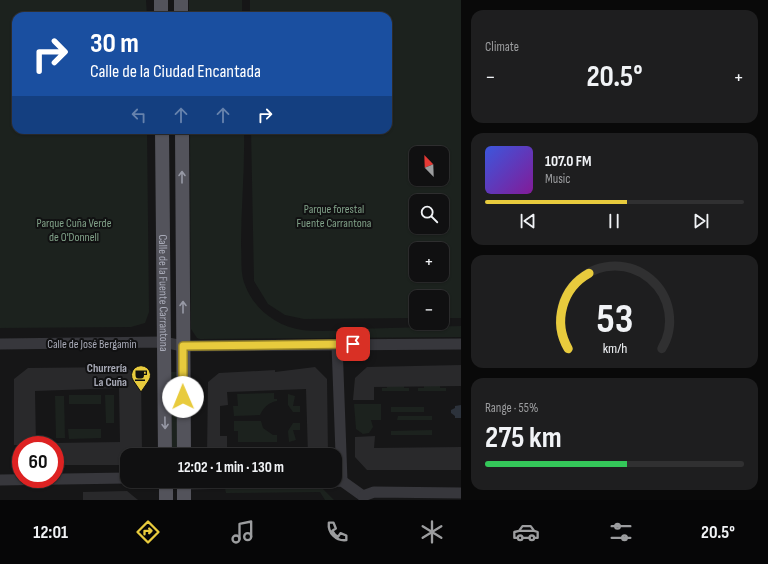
<!DOCTYPE html>
<html lang="en">
<head>
<meta charset="utf-8">
<style>
  :root { --surface:#101011; --page:#1e1e1f; --text:#f1f3f6; --muted:#9c9d9f; --line:#303031; --accent:#e8cb3d }
  body { margin:0; font-family:"Sofia Sans Condensed",sans-serif; background:var(--page); color:var(--text); height:100vh; display:flex; flex-direction:column; font-size:15px; white-space:nowrap }
  * { box-sizing:border-box; margin:0 }
  p { font-size:13px; color:var(--muted) }
  .icon { flex:none; width:22px; height:22px; fill:none; stroke:currentColor; stroke-width:2; stroke-linecap:round; stroke-linejoin:round }
  .map { position:relative; flex:1; overflow:hidden }
  .panel { display:flex; flex-direction:column; gap:10px; padding:10px; background:#090909; width:307px }
  .panel>* { flex:none }
  .guide { position:absolute; left:12px; top:12px; width:380px; height:122px; border-radius:12px; box-shadow:0 1px 3px #0004,0 0 0 1px var(--line); background:#1a4fa0; color:#fff; overflow:hidden }
  .needle { width:26px; rotate:337deg }
  .controls { position:absolute; left:409px; top:146px; display:grid; gap:8px }
  .controls a { display:grid; place-items:center; width:40px; height:40px; border-radius:8px; background:var(--surface); box-shadow:0 1px 3px #0004,0 0 0 1px var(--line); font-size:20px }
  .speed { position:absolute; left:12px; top:436px; display:flex; gap:8px; font-size:20px; font-weight:700; text-align:center }
  .speed>* { display:grid; place-content:center; width:52px; height:52px; border-radius:50%; background:var(--surface); box-shadow:0 1px 3px #0004,0 0 0 1px var(--line); line-height:1 }
  .speed .limit { border:6px solid #d22; background:#fff; color:#111 }
  .pin { position:absolute; display:grid; place-items:center; width:34px; height:34px; color:#fff; margin:-17px; border-radius:8px; box-shadow:0 2px 6px #0006 }
  .me { position:absolute; width:44px; margin:-22px; rotate:359deg; stroke-linejoin:round; filter:drop-shadow(0 0 3px #0008) }
  .turn { display:flex; align-items:center; gap:14px; height:84px; padding:0 12px; font-size:18px }
  .turn .icon { width:52px; height:52px; stroke-width:2.5 }
  .turn b { display:block; font-size:28px; line-height:34px }
  .lanes { display:flex; align-items:center; height:38px; padding:0 12px; background:#0003; justify-content:center; gap:20px; direction:ltr }
  .lanes .off { opacity:.35 }
  .big { font-size:30px; font-weight:700; line-height:1.1 }
  .panel .tile { flex:1; display:flex; flex-direction:column; justify-content:center; gap:6px; min-width:0; padding:0 14px; border-radius:12px; background:var(--page) }
  .panel .dial { align-items:center; gap:0 }
  .dial svg { height:104px; overflow:visible; fill:none; stroke:var(--line); stroke-width:7; stroke-linecap:round; text-anchor:middle }
  .dial text { fill:var(--text); stroke:none }
  .song { display:flex; align-items:center; gap:12px }
  .cover { width:48px; height:48px; border-radius:6px; background:linear-gradient(135deg,hsl(230 70% 55%),hsl(290 70% 35%)) }
  .played { height:4px; border-radius:2px; background:linear-gradient(90deg,var(--accent) 55%,var(--line) 55%) }
  .keys { display:flex; justify-content:space-around; direction:ltr }
  .heat { display:flex; justify-content:space-between; align-items:center; font-size:22px; direction:ltr }
  .charge { height:6px; border-radius:3px; background:linear-gradient(90deg,#34c759 55%,var(--line) 0) }
  .trip { position:absolute; left:120px; top:448px; width:222px; height:40px; border-radius:12px; background:var(--surface); box-shadow:0 1px 3px #0004,0 0 0 1px var(--line); font-weight:700; line-height:40px; text-align:center }
  .dock { display:flex; height:64px; justify-content:space-around; align-items:center; background:#060607; color:var(--muted) }
  .dock .icon { width:28px; height:28px }
  .dock .current { color:var(--accent) }
  .dock b { font-size:18px; color:var(--text) }
  main { display:flex; flex:1; min-height:0 }
  .map>svg:first-child { display:block }
  .green { fill:#1c221e; fill-rule:evenodd }
  .water { fill:#2c323b }
  .building { fill:#29292b }
  .lines { fill:none; stroke-linecap:round; stroke-linejoin:round }
  .minor { stroke:#37373c; stroke-width:11 }
  .major { stroke:#53535b; stroke-width:14 }
  .oneway { stroke:#9799a5 }
  .route-casing { stroke:#978428; stroke-width:10 }
  .route { stroke:#e8cb3d; stroke-width:7 }
  .labels { text-anchor:middle; dominant-baseline:central; stroke-width:4; stroke-linejoin:round; paint-order:stroke }
  .park-label { font-size:12px; fill:#80a188; stroke:#111112 }
  .street-label { font-size:12px; fill:#a8aab7; stroke:#111112 }
  .poi-label { font-size:12px; font-weight:bold; fill:#a8aab7; stroke:#111112; text-anchor:end }
</style>
</head>
<body>
<main>
<div class="map">
<svg width="461" height="500" viewBox="0 0 461 500">
  <rect width="100%" height="100%" fill="#161617"/>
  <g class="green">
    <path d="M0 0H146L147 16H16V130H147L149 312 145 323 131 327 0 328Z"/>
    <rect x="189" y="0" width="53" height="16"/>
    <path d="M250 0H461V318H442V297H416V318L304 319 285 315 268 304 254 281 251 130H388V16H250ZM416 153H442V179H416ZM416 201H442V227H416ZM416 249H442V275H416Z"/>
    <path d="M190 130H244C245 169 241 207 241 245 242 258 240 273 245 285 254 309 276 326 302 330 318 332 336 330 353 331L355 329 461 326V337L200 339 197 338 191 329Z"/>
    <path d="M171 372H177V455H172Z"/>
    <path d="M387 386H404V388H409V391H382V388H387Z"/>
    <path d="M424 386H440V388H446V391H418V388H424Z"/>
    <path d="M274 393V399H277V401C269 402 263 408 260 415L234 416 233 406H238L237 394Z"/>
    <path d="M288 394 295 396 293 406H300V412H293L288 405Z"/>
    <rect x="69" y="395" width="32" height="9"/>
    <path d="M105 395H114V423H106Z"/>
    <path d="M55 396H64L65 438H56Z"/>
    <path d="M354 404H381V420H371L373 427 369 433 363 434 356 429Z"/>
    <rect x="391" y="407" width="33" height="5"/>
    <path d="M398 416H432V420H397Z"/>
    <path d="M234 421H261L263 428 273 435H277V442H238V431H234Z"/>
    <path d="M293 423H300V430H293L296 440 289 442 288 431Z"/>
    <path d="M68 429H101V438L69 439Z"/>
    <path d="M432 430V435H391V431Z"/>
    <path d="M225 488H322L334 500H325L320 492 226 493Z"/>
  </g>
  <path class="water" d="M461 405V418H455V416L451 413V410L455 408V406Z"/>
  <g class="building">
    <path d="M461 365V386L374 387V400H353L355 378 367 367Z"/>
    <path d="M126 367 141 379 142 451 138 455H127V465H55V443L120 442 119 388 35 391 36 445H14V379L28 368Z"/>
    <path d="M315 367 327 379 328 455H308L306 389 227 392 228 405 220 406V436H227V455H207L208 382 219 373 275 370V372Z"/>
    <path d="M375 436 374 448 461 447V470H367L355 457V437Z"/>
    <path d="M127 491 138 500H83V492Z"/>
  </g>
  <g class="lines">
    <g class="minor">
      <path d="M0 344 163 342 183 346 461 344"/>
      <path d="M337 344 342 481"/>
      <path d="M0 480 127 478"/>
      <path d="M184 484 342 481 363 496"/>
      <path d="M363 496 374 492 461 493"/>
    </g>
    <g class="major">
      <path d="M161 0V16"/>
      <path d="M181 0V16"/>
      <path id="s1" d="M162 130 165 455"/>
      <path d="M182 130 184 455"/>
      <path d="M166 481V500"/>
      <path d="M184 481V500"/>
    </g>
  </g>
  <defs><path id="oneway-shaft" d="M-6 0H5M1.5-3L5.5 0L1.5 3" fill="none" stroke-width="1.6" stroke-linecap="round" stroke-linejoin="round"/></defs>
  <g class="oneway">
    <use href="#oneway-shaft" transform="translate(182 177) rotate(-90)"/>
    <use href="#oneway-shaft" transform="translate(183 307) rotate(-90)"/>
    <use href="#oneway-shaft" transform="translate(165 423) rotate(89)"/>
  </g>
  <g class="lines">
    <defs>
      <path id="route" d="M183 397V346L353 344"/>
    </defs>
    <use href="#route" class="route-casing"/>
    <use href="#route" class="route"/>
  </g>
  <defs>
    <symbol id="cafe-pin" viewBox="-11 -11 22 30"><path d="M0 17L-7.5 6A9.5 9.5 0 1 1 7.5 6Z" fill="#e8cb3d" stroke="#111112"/><path d="M-5.5-4.5H6V0H3Q3 3.5 0 3.5H-2.5Q-5.5 3.5-5.5 0ZM3-3.2v2h1.7v-2ZM-6 4.5H4V6H-6Z" fill="#111"/></symbol>
  </defs>
  <g fill-rule="evenodd">
    <use href="#cafe-pin" x="130" y="364" width="22" height="30"/>
  </g>
  <g class="labels">
    <g class="park-label">
      <text x="334" y="209">Parque forestal<tspan x="334" dy="14">Fuente Carrantona</tspan></text>
      <text x="74" y="223">Parque Cuña Verde<tspan x="74" dy="14">de O'Donnell</tspan></text>
    </g>
    <g class="street-label">
      <text stroke="none"><textPath href="#s1" startOffset="163">Calle de la Fuente Carrantona</textPath></text>
      <text x="92" y="344">Calle de José Bergamín</text>
    </g>
    <g class="poi-label">
      <text x="127" y="368">Churrería<tspan x="127" dy="14">La Cuña</tspan></text>
    </g>
  </g>
</svg>
<div class="controls">
<a><svg class="needle" viewBox="-14 -14 28 28"><path d="M0-13l5 13h-10z" fill="#e53935"/><path d="M0 13l5-13h-10z" fill="#9c9d9f"/></svg></a>
<a><svg class="icon" aria-label="search" viewBox="0 0 24 24"><circle cx="10" cy="10" r="6"/><path d="M15 15l6 6"/></svg></a>
<a>+</a>
<a>−</a>
</div>
<div class="speed"><div class="limit">60</div></div>
<div class="pin" style="left:353px;top:344px;background:#d93025"><svg class="icon" aria-label="arrive" viewBox="0 0 24 24"><path d="M6 21V4h12l-3 4 3 4H6"/></svg></div>
<svg class="me" style="left:183px;top:397px" viewBox="-20 -20 40 40"><circle r="19" fill="#fff"/><path d="M0-13L10 11 0 6-10 11z" fill="#e8cb3d"/></svg>
<div class="trip">12:02 · 1 min · 130 m</div>
<div class="guide">
<div class="turn"><svg class="icon" aria-label="right" viewBox="0 0 24 24"><path d="M7 20v-9h11M14 6l5 5-5 5"/></svg><div><b>30 m</b>Calle de la Ciudad Encantada</div></div>
<div class="lanes"><svg class="icon off" aria-label="left" viewBox="0 0 24 24"><path d="M17 20v-9H6M10 6l-5 5 5 5"/></svg><svg class="icon off" aria-label="ahead" viewBox="0 0 24 24"><path d="M12 20V5M6 11l6-6 6 6"/></svg><svg class="icon off" aria-label="ahead" viewBox="0 0 24 24"><path d="M12 20V5M6 11l6-6 6 6"/></svg><svg class="icon" aria-label="right" viewBox="0 0 24 24"><path d="M7 20v-9h11M14 6l5 5-5 5"/></svg></div>
</div>
</div>
<section class="panel">
<div class="tile"><p>Climate</p>
<div class="heat"><a>−</a><b class="big">20.5°</b><a>+</a></div>
</div>
<div class="tile">
<div class="song"><i class="cover"></i><div><b>107.0 FM</b><p>Music</p></div></div>
<div class="played"></div>
<div class="keys"><svg class="icon" aria-label="previous" viewBox="0 0 24 24"><path d="M18 5L8 12l10 7zM5 5v14"/></svg><svg class="icon" aria-label="pause" viewBox="0 0 24 24"><path d="M8 5v14M16 5v14"/></svg><svg class="icon" aria-label="next" viewBox="0 0 24 24"><path d="M6 5l10 7-10 7zM19 5v14"/></svg></div>
</div>
<div class="tile dial"><svg viewBox="0 0 100 80">
<path d="M14 69A42 42 0 1 1 86 69"/>
<path d="M14 69A42 42 0 0 1 30 11" stroke="#e8cb3d"/>
<text x="50" y="56" font-size="32" font-weight="700">53</text>
<text x="50" y="72" font-size="11">km/h</text>
</svg></div>
<div class="tile"><p>Range · 55%</p><b class="big">275 km</b><div class="charge"></div></div>
</section>
</main>
<nav class="dock">
<b>12:01</b>
<svg class="icon current" aria-label="directions" viewBox="0 0 24 24"><path d="M12 3l9 9-9 9-9-9zM9 14v-3h6M13 9l2 2-2 2"/></svg>
<svg class="icon" aria-label="music" viewBox="0 0 24 24"><path d="M9 18V5l10-2v13"/><circle cx="6" cy="18" r="3"/><circle cx="16" cy="16" r="3"/></svg>
<svg class="icon" aria-label="phone" viewBox="0 0 24 24"><path d="M5 4h4l2 5-3 2q2 4 5 5l2-3 5 2v4C11 20 4 13 5 4z"/></svg>
<svg class="icon" aria-label="climate" viewBox="0 0 24 24"><path d="M12 3v18M4 7l16 10M4 17L20 7"/></svg>
<svg class="icon" aria-label="car" viewBox="0 0 24 24"><path d="M5 17H2v-5l4-1 3-4h7l3 4 3 1v5h-3M9 17h6M6 11h13"/><circle cx="7" cy="17" r="2"/><circle cx="17" cy="17" r="2"/></svg>
<svg class="icon" aria-label="filters" viewBox="0 0 24 24"><path d="M4 7h16M4 17h16"/><circle cx="9" cy="7" r="2"/><circle cx="15" cy="17" r="2"/></svg>
<b>20.5°</b>
</nav>
</body>
</html>
